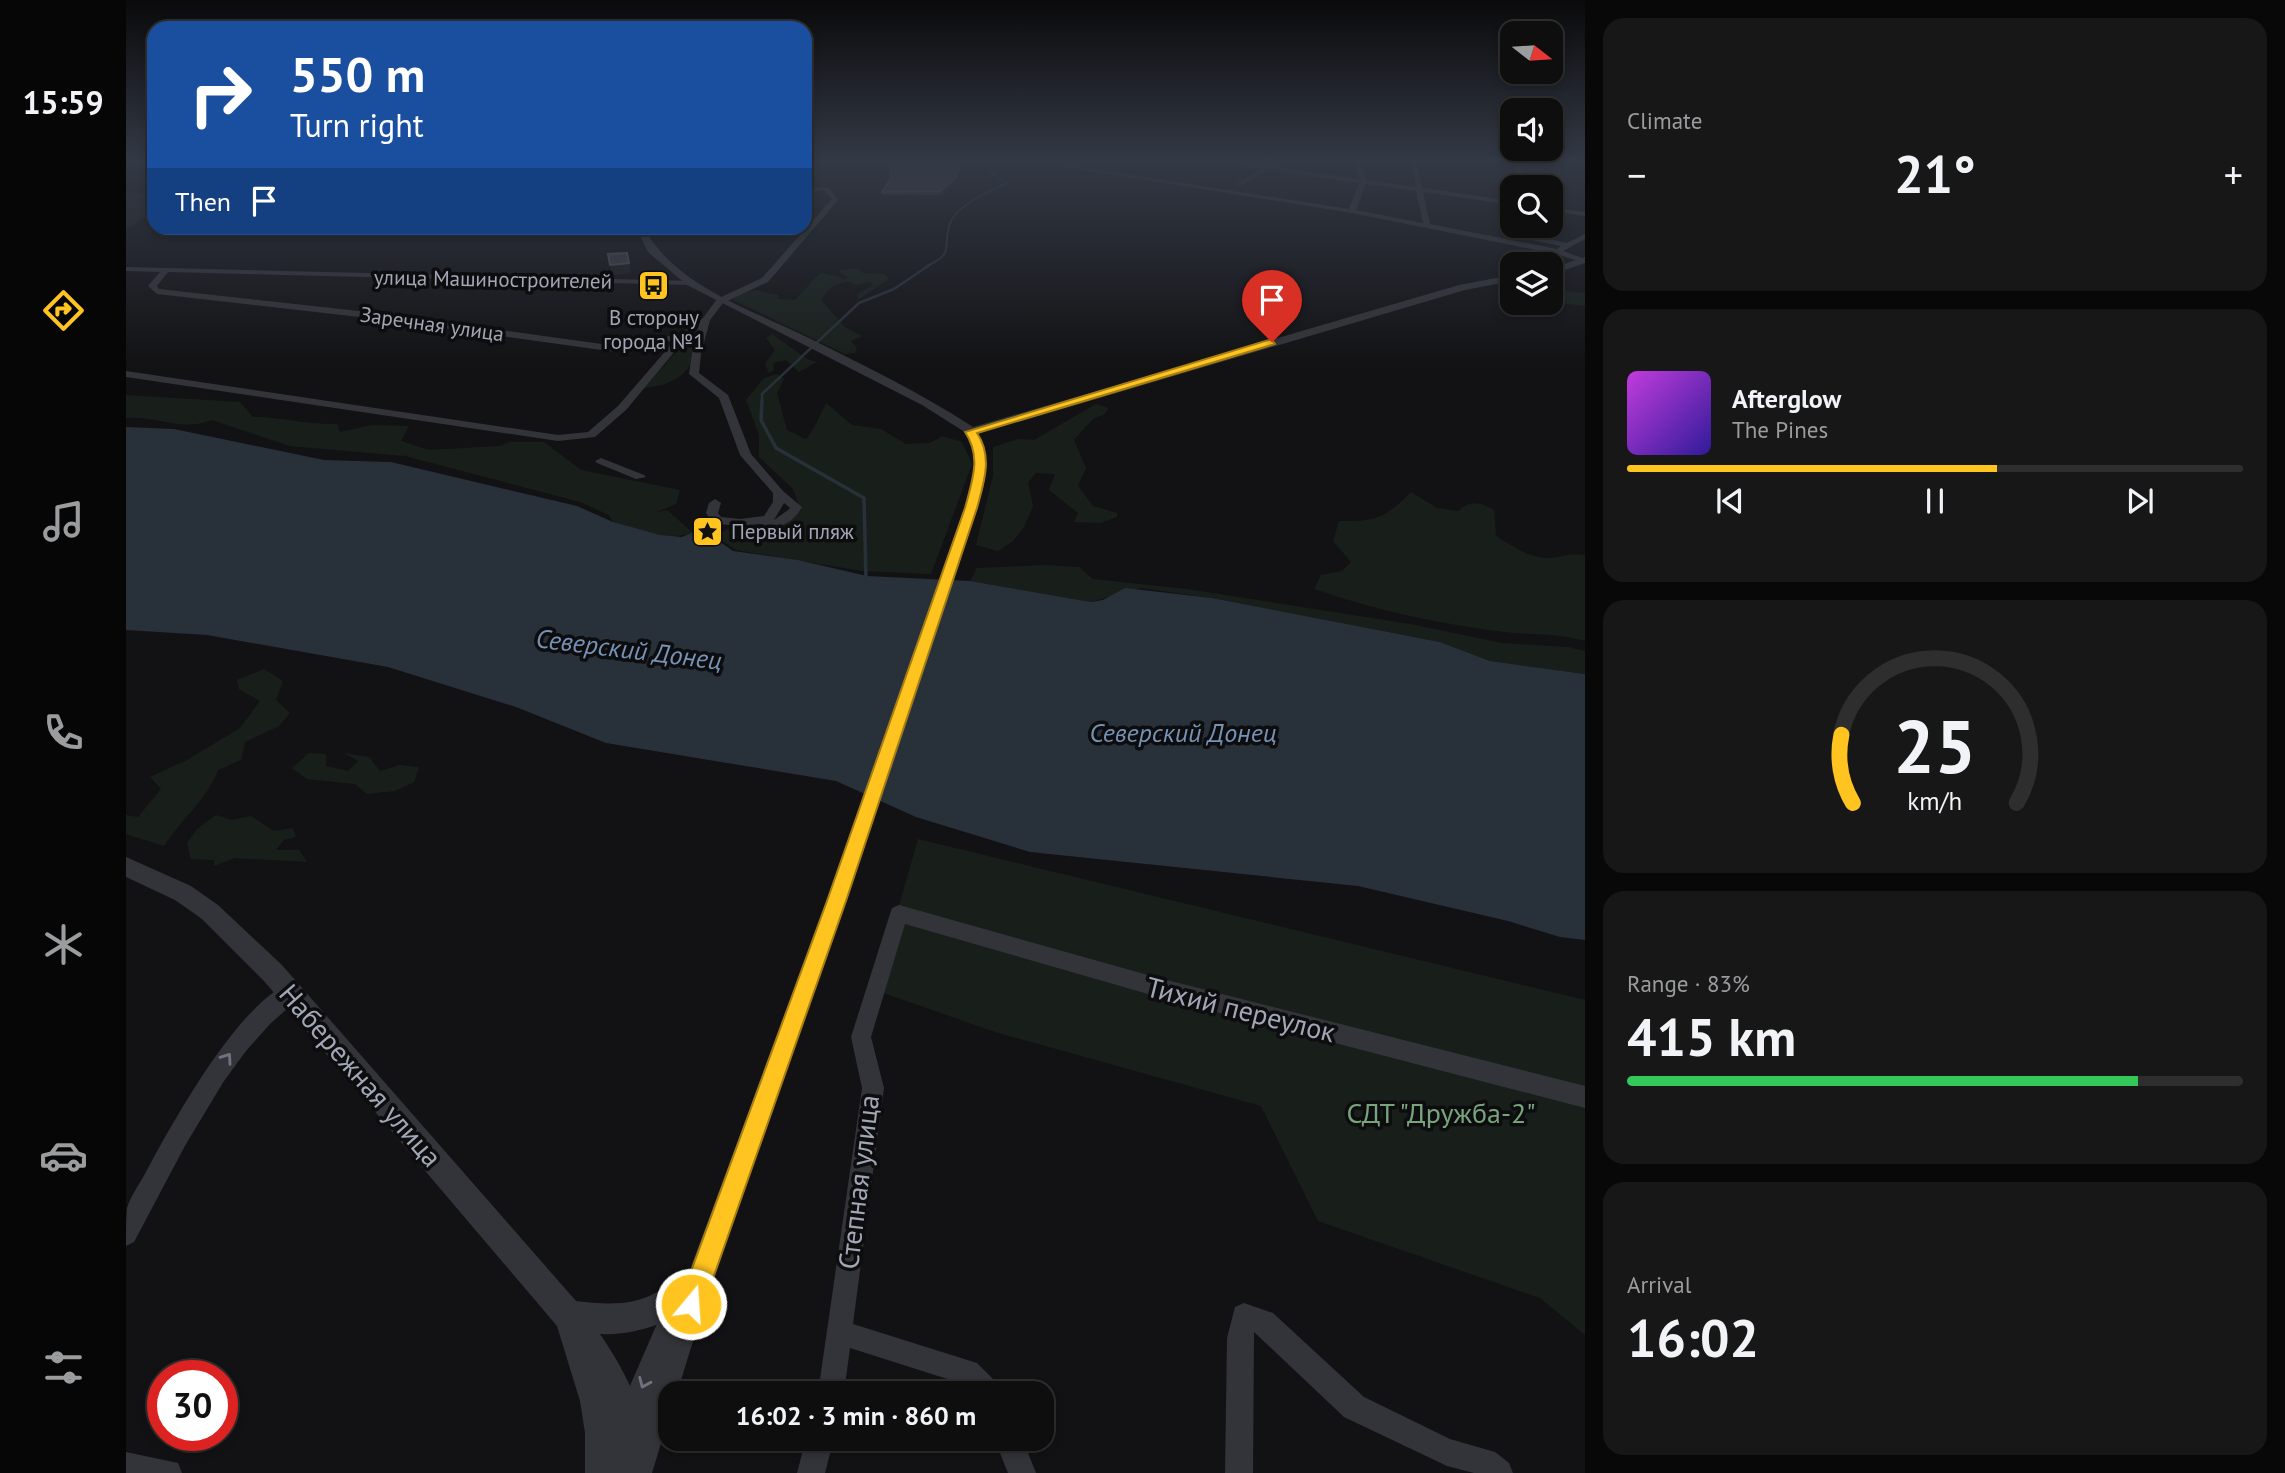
<!DOCTYPE html>
<html lang="en">
<head>
<meta charset="utf-8">
<style>
  :root { --surface:#0e0e0f; --page:#171718; --text:#f1f3f6; --muted:#9b9c9e; --line:#2e2e2f; --accent:#ffc41f }
  body { margin:0; font-family:"PT Sans",sans-serif; background:var(--page); color:var(--text); height:100vh; display:flex; flex-direction:column; font-size:26px; white-space:nowrap }
  * { box-sizing:border-box; margin:0 }
  p { font-size:23px; color:var(--muted) }
  .icon { flex:none; width:38px; height:38px; fill:none; stroke:currentColor; stroke-width:2; stroke-linecap:round; stroke-linejoin:round }
  .map { position:relative; flex:1; overflow:hidden }
  .drawer { display:flex; flex-direction:column; gap:18px; padding:18px; background:#080808; width:700px }
  .drawer>* { flex:none }
  .banner { position:absolute; left:21px; top:21px; width:665px; height:214px; border-radius:21px; box-shadow:0 4px 10px #0003,0 0 0 2px var(--line); background:#1a4fa0; color:#fff; overflow:hidden }
  .needle { width:46px; rotate:107deg }
  .buttons { position:absolute; left:1374px; top:21px; display:grid; gap:14px }
  .buttons a { display:grid; place-items:center; width:63px; height:63px; border-radius:14px; background:var(--surface); box-shadow:0 4px 10px #0003,0 0 0 2px var(--line); font-size:35px }
  .speed { position:absolute; left:21px; top:1360px; display:flex; gap:14px; font-size:35px; font-weight:700; text-align:center }
  .speed>* { display:grid; place-content:center; width:91px; height:91px; border-radius:50%; background:var(--surface); box-shadow:0 4px 10px #0003,0 0 0 2px var(--line); line-height:1 }
  .speed .limit { border:10px solid #d22; background:#fff; color:#111 }
  .pin { position:absolute; display:grid; place-items:center; width:60px; height:60px; color:#fff; margin:-72px -30px; border-radius:50% 50% 50% 0; rotate:-45deg; box-shadow:0 0 7px #0007 }
  .pin .icon { rotate:45deg }
  .me { position:absolute; width:77px; margin:-38px; rotate:18deg; stroke-linejoin:round; filter:drop-shadow(0 0 5px #0008) }
  .turn { display:flex; align-items:center; gap:24px; height:147px; padding:0 28px; font-size:32px }
  .turn .icon { width:91px; height:91px; stroke-width:2.5 }
  .turn b { display:block; font-size:49px; line-height:60px }
  .then { display:flex; align-items:center; height:66px; padding:0 28px; background:#0003; gap:14px; font-size:26px }
  .big { font-size:52px; font-weight:700; line-height:1.1 }
  .drawer .tile { flex:1; display:flex; flex-direction:column; justify-content:center; gap:10px; min-width:0; padding:0 24px; border-radius:21px; background:var(--page) }
  .drawer .dial { align-items:center; gap:0 }
  .dial svg { height:182px; overflow:visible; fill:none; stroke:var(--line); stroke-width:7; stroke-linecap:round; text-anchor:middle }
  .dial text { fill:var(--text); stroke:none }
  .song { display:flex; align-items:center; gap:21px }
  .cover { width:84px; height:84px; border-radius:10px; background:linear-gradient(135deg,hsl(290 70% 55%),hsl(250 70% 35%)) }
  .played { height:7px; border-radius:4px; background:linear-gradient(90deg,var(--accent) 60%,var(--line) 60%) }
  .keys { display:flex; justify-content:space-around; direction:ltr }
  .heat { display:flex; justify-content:space-between; align-items:center; font-size:38px; direction:ltr }
  .charge { height:10px; border-radius:5px; background:linear-gradient(90deg,#34c759 83%,var(--line) 0) }
  .trip { position:absolute; left:532px; top:1381px; width:396px; height:70px; border-radius:21px; background:var(--surface); box-shadow:0 4px 10px #0003,0 0 0 2px var(--line); font-weight:700; line-height:70px; text-align:center }
  main { display:flex; flex:1; min-height:0 }
  .tabs { display:flex; flex-direction:column; width:126px; justify-content:space-around; align-items:center; background:#060606; color:var(--muted) }
  .tabs .icon { width:49px; height:49px }
  .tabs .selected { color:var(--accent) }
  .tabs b { font-size:32px; color:var(--text) }
  .map>svg:first-child { display:block }
  .built { fill:#1e1e21 }
  .green { fill:#181f1a }
  .water { fill:#283039 }
  .lines { fill:none; stroke-linecap:round; stroke-linejoin:round }
  .stream-far2 { stroke:#283039; stroke-width:2 }
  .stream-far1 { stroke:#283039; stroke-width:2.5 }
  .stream { stroke:#283039; stroke-width:3.5 }
  .minor { fill:#333439; fill-rule:evenodd }
  .tertiary { fill:#333439; fill-rule:evenodd }
  .wall { fill:#2e2e32 }
  .shaded-wall { fill:#1d1d20 }
  .building { fill:#3a3b40; stroke:#4a4c53; stroke-width:2 }
  .oneway { stroke:#70737e }
  .route { fill:#ffc41f; stroke:#a67f14; stroke-width:2 }
  .labels { text-anchor:middle; dominant-baseline:central; stroke-width:7; stroke-linejoin:round; paint-order:stroke }
  .far-street-label { font-size:21px; fill:#a2a7b6; stroke:#0d0d0f }
  .far-poi-label { font-size:21px; fill:#a2a7b6; stroke:#0d0d0f }
  .water-label { font-size:26px; font-style:italic; fill:#7693b5; stroke:#0d0d0f }
  .near-street-label { font-size:28px; fill:#a2a7b6; stroke:#0d0d0f }
  .near-park-label { font-size:28px; fill:#78a37d; stroke:#0d0d0f }
</style>
</head>
<body>
<main>
<nav class="tabs">
<b>15:59</b>
<svg class="icon selected" aria-label="directions" viewBox="0 0 24 24"><path d="M12 3l9 9-9 9-9-9zM9 14v-3h6M13 9l2 2-2 2"/></svg>
<svg class="icon" aria-label="music" viewBox="0 0 24 24"><path d="M9 18V5l10-2v13"/><circle cx="6" cy="18" r="3"/><circle cx="16" cy="16" r="3"/></svg>
<svg class="icon" aria-label="phone" viewBox="0 0 24 24"><path d="M5 4h4l2 5-3 2q2 4 5 5l2-3 5 2v4C11 20 4 13 5 4z"/></svg>
<svg class="icon" aria-label="climate" viewBox="0 0 24 24"><path d="M12 3v18M4 7l16 10M4 17L20 7"/></svg>
<svg class="icon" aria-label="car" viewBox="0 0 24 24"><path d="M5 17H2v-5l4-1 3-4h7l3 4 3 1v5h-3M9 17h6M6 11h13"/><circle cx="7" cy="17" r="2"/><circle cx="17" cy="17" r="2"/></svg>
<svg class="icon" aria-label="filters" viewBox="0 0 24 24"><path d="M4 7h16M4 17h16"/><circle cx="9" cy="7" r="2"/><circle cx="15" cy="17" r="2"/></svg>
</nav>
<div class="map">
<svg width="1459" height="1473" viewBox="0 0 1459 1473">
  <rect width="100%" height="100%" fill="#121214"/>
  <path class="built" d="M0 192 28 195V212L0 229Z"/>
  <g class="green">
    <path d="M731 268 737 273 758 274 763 279 732 300V293L746 286 745 282 728 285 725 282C710 282 702 288 695 300L719 327 736 336 725 341 731 348 729 353 719 354 607 300 608 296 628 290 652 295 653 299 669 300 694 273 715 277 716 280 723 278 712 271Z"/>
    <path d="M1424 278 1438 282 1430 285 1428 290 1459 293V306L1425 302Z"/>
    <path d="M575 328C570 368 557 384 518 388L553 349 554 345Z"/>
    <path d="M646 334 681 359 691 362 673 372 660 360 647 363 648 370 643 373 639 364 649 350 640 338Z"/>
    <path d="M651 374 658 379 651 393 661 430 680 439 688 428 700 403 726 425 755 429 780 444 804 443 816 436 836 442 846 464 805 574 736 571 610 550 590 537 601 529 619 533 627 528 649 527 675 510 667 489 633 457V435L620 400 638 378Z"/>
    <path d="M0 395 114 402 127 417C156 417 182 425 211 424L214 432 246 425 283 426 275 441 303 450 373 446 384 442H418L455 470 554 490 550 504 531 512 541 510 566 532C542 543 511 529 487 522L483 515 454 502 279 456 164 446 86 420C55 432 32 416 0 418Z"/>
    <path d="M970 404 982 408 979 414 967 419 948 440 960 468 952 486 967 506 991 513V517L975 523 948 522 952 513 923 490 929 474 910 473 902 482 907 506 898 527 887 541 872 551 850 545 867 476V447L893 439 908 440Z"/>
    <path d="M1285 492 1311 508 1333 511C1344 499 1355 503 1368 510L1370 536C1385 545 1402 558 1421 558 1435 558 1442 552 1459 555V641C1432 633 1406 635 1378 632 1314 624 1249 610 1188 589L1195 575 1216 571 1225 562 1207 541 1213 521C1249 522 1260 518 1285 492Z"/>
    <path d="M920 565 953 567 967 579 1061 589 1284 624 1376 643 1442 647 1459 651V674L1364 661 1314 642 1086 598 1015 588 965 602 844 581 851 568Z"/>
    <path d="M138 669 157 681 150 700 164 713 153 726 119 742 115 760 92 770C81 800 55 819 38 846L0 834V815L12 817 35 789 24 777 61 760 114 728 134 701 113 689 111 680Z"/>
    <path d="M183 753 200 754V766L222 771 232 761 218 753 243 757 254 771 274 765 293 767 288 782 269 791 241 794 229 784 181 779 166 768Z"/>
    <path d="M90 815 105 820 125 816 148 831 167 828 170 837 158 840 150 850H173L181 862 109 858 88 866V860L65 859 61 843 71 829Z"/>
    <path d="M792 839 1459 1000V1335L1414 1298 1192 1221 1135 1106 869 1032 749 990Z"/>
  </g>
  <path class="water" d="M0 427 48 429 198 460 265 462 451 506 487 522 534 535 556 537 567 532 587 537 607 551 672 560 741 576 844 581 965 602 977 600 999 588 1086 598 1314 642 1364 661 1459 674V940L1434 937 1382 921 1232 886 904 852 790 817 710 781 480 743 390 707 262 667 81 635 0 630Z"/>
  <g class="lines">
    <path class="stream-far2" d="M801 266C832 252 814 246 825 221 835 202 863 192 881 183L861 171 873 159"/>
    <path class="stream-far1" d="M636 403V394L733 303 768 289 805 264"/>
    <path class="stream" d="M636 401 635 420 650 448 738 498 740 579"/>
    <g class="minor">
      <path d="M1100 159 1233 179 1228 159H1234L1240 180 1290 187 1284 159H1290L1296 188 1386 201V205L1297 192 1304 224 1431 249 1435 246 1396 238 1392 226H1399L1402 234 1441 243 1459 234V239L1437 251 1459 259V263L1430 254 1226 213 908 162 911 160 1223 209 1233 183 1142 170 1114 186 1112 183 1135 169 1101 163ZM1240 184 1290 191 1297 223 1230 210Z"/>
      <path d="M1386 159H1392L1397 166 1395 187H1389L1391 166Z"/>
      <path d="M702 187 712 200 642 282 597 303 584 320 575 354 573 373 602 395 625 454 657 491 676 507C668 521 658 527 642 528L636 524C619 526 604 526 587 523L580 513 583 503 589 499 595 503 592 513 595 517 614 519 638 516 647 502V493L614 455 593 398 563 374 566 354 573 329 560 338 500 410 469 437 432 441 0 377V371L432 435 462 432 492 406 549 340 490 352 260 320 31 294 22 286 34 272 0 271V267L568 281V285H565L42 272 31 286 33 289 260 314 490 346 555 334 577 318 591 299 636 278 706 199 698 190 679 193V189ZM658 503 664 508 662 510 648 520Z"/>
      <path d="M1424 207 1459 212V216L1424 211Z"/>
      <path d="M845 429C865 439 861 470 857 489L719 901 579 1293 581 1296 551 1393H544V1414L526 1473H498L512 1430 503 1434 493 1430 489 1420 537 1310 563 1272 701 901 845 489 849 459 840 432Z"/>
      <path d="M475 458 518 475 520 477 510 479 471 463 469 461Z"/>
      <path d="M773 905 1029 977 1459 1086V1108L1029 996 779 924 745 1037 758 1088 727 1324 851 1363 872 1384 876 1393H844L834 1383 724 1348 718 1393H692L736 1088 725 1037 764 914 766 908Z"/>
      <path d="M164 983 171 986 174 993 171 1000 144 1024 120 1051 98 1081 60 1144 8 1242 0 1246C0 1235 0 1219 1 1208 5 1195 15 1182 21 1170 48 1120 112 1004 164 983Z"/>
      <path d="M1118 1303 1147 1313 1238 1397 1324 1439 1369 1452 1383 1463 1387 1473H1348L1321 1466 1218 1417 1128 1332 1127 1473H1099L1101 1338 1109 1307Z"/>
      <path d="M680 1438H708L699 1473H671Z"/>
      <path d="M868 1438H896L910 1473H882Z"/>
      <path d="M0 1452 52 1463 56 1473H0Z"/>
    </g>
    <g class="tertiary">
      <path d="M0 159 28 162V166L0 163Z"/>
      <path d="M510 228H518C549 286 626 310 683 338 739 366 795 393 847 427L1333 285 1386 275V281L1339 290 845 436 796 405 561 285 522 252Z"/>
      <path d="M1459 257V263L1424 275V269Z"/>
      <path d="M0 857 65 886 92 905 156 965 450 1301C477 1304 506 1307 531 1292 546 1283 557 1271 573 1265L584 1269 588 1280C573 1316 510 1337 474 1334 503 1376 524 1421 524 1473H459V1433L454 1401 431 1326 138 981 76 919 49 900 0 877Z"/>
    </g>
  </g>
  <path class="wall" d="M838 161 829 181 814 195H756V192Z"/>
  <g class="shaded-wall">
    <path d="M838 159 829 181 814 195V191Z"/>
    <path d="M503 263 505 273 486 275 484 265Z"/>
  </g>
  <g class="building">
    <path d="M765 159H837L829 178 814 191 756 192 765 178 764 162Z"/>
    <path d="M501 253 503 263 484 265 482 254Z"/>
  </g>
  <defs><path id="oneway-chevron" d="M-2-3.5L2.5 0L-2 3.5" fill="none" stroke-width="1.6" stroke-linecap="round" stroke-linejoin="round" transform="scale(1.75)"/></defs>
  <g class="oneway">
    <use href="#oneway-chevron" transform="translate(101 1058) rotate(-55)"/>
    <use href="#oneway-chevron" transform="translate(518 1383) rotate(113)"/>
  </g>
  <linearGradient id="sky" x2="0" y2="1"><stop stop-color="#0a0a0b"/><stop offset="0.44" stop-color="#333945"/><stop offset="1" stop-color="#333945" stop-opacity="0"/></linearGradient>
  <rect width="1459" height="365" fill="url(#sky)"/>
  <path class="route" d="M1146 339 1149 344 851 433C867 457 858 482 851 508L720 901 578 1304 574 1313 565 1317 556 1313 553 1304 701 901 839 508C846 481 856 457 839 432Z"/>
  <defs>
    <symbol id="bus-square" viewBox="-11 -11 22 22"><rect x="-9" y="-9" width="18" height="18" rx="4" fill="#ffc41f" stroke="#0d0d0f"/><path d="M-5-6H5V4H4V6H2V4H-2V6H-4V4H-5ZM-3.5-4V0h7V-4ZM-3.5 1.2v1.5H-2V1.2ZM2 1.2v1.5H3.5V1.2Z" fill="#111"/></symbol>
    <symbol id="sight-square" viewBox="-11 -11 22 22"><rect x="-9" y="-9" width="18" height="18" rx="4" fill="#ffc41f" stroke="#0d0d0f"/><path d="M0-6L1.8-2.2L6-1.7L2.9 1.2L3.7 5.4L0 3.3L-3.7 5.4L-2.9 1.2L-6-1.7L-1.8-2.2Z" fill="#111"/></symbol>
  </defs>
  <g fill-rule="evenodd">
    <use href="#bus-square" x="510" y="268" width="35" height="35"/>
    <use href="#sight-square" x="564" y="514" width="35" height="35"/>
  </g>
  <g class="labels">
    <g class="far-street-label">
      <text transform="translate(367 279) rotate(1)">улица Машиностроителей</text>
      <text transform="translate(306 324) rotate(8)">Заречная улица</text>
    </g>
    <g class="far-poi-label">
      <text x="528" y="317">В сторону<tspan x="528" dy="24">города №1</tspan></text>
      <text x="605" y="531" text-anchor="start">Первый пляж</text>
    </g>
    <g class="water-label">
      <text transform="translate(503 649) rotate(7)">Северский Донец</text>
      <text x="1057" y="732">Северский Донец</text>
    </g>
    <g class="near-street-label">
      <text transform="translate(1115 1009) rotate(14)">Тихий переулок</text>
      <text transform="translate(235 1075) rotate(49)">Набережная улица</text>
      <text transform="translate(732 1182) rotate(-83)">Степная улица</text>
    </g>
    <g class="near-park-label">
      <text x="1315" y="1112">СДТ "Дружба-2"</text>
    </g>
  </g>
</svg>
<div class="buttons">
<a><svg class="needle" viewBox="-14 -14 28 28"><path d="M0-13l5 13h-10z" fill="#e53935"/><path d="M0 13l5-13h-10z" fill="#9b9c9e"/></svg></a>
<a><svg class="icon" aria-label="sound" viewBox="0 0 24 24"><path d="M4 9h4l5-4v14l-5-4H4zM17 9q2 3 0 6"/></svg></a>
<a><svg class="icon" aria-label="search" viewBox="0 0 24 24"><circle cx="10" cy="10" r="6"/><path d="M15 15l6 6"/></svg></a>
<a><svg class="icon" aria-label="layers" viewBox="0 0 24 24"><path d="M12 4l9 5-9 5-9-5zM3 14l9 5 9-5"/></svg></a>
</div>
<div class="speed"><div class="limit">30</div></div>
<div class="pin" style="left:1146px;top:342px;background:#d93025"><svg class="icon" aria-label="arrive" viewBox="0 0 24 24"><path d="M6 21V4h12l-3 4 3 4H6"/></svg></div>
<svg class="me" style="left:565px;top:1304px" viewBox="-20 -20 40 40"><circle r="17" fill="#ffc41f" stroke="#fff" stroke-width="3"/><path d="M0-11L8 9 0 5-8 9z" fill="#fff"/></svg>
<div class="trip">16:02 · 3 min · 860 m</div>
<div class="banner">
<div class="turn"><svg class="icon" aria-label="right" viewBox="0 0 24 24"><path d="M7 20v-9h11M14 6l5 5-5 5"/></svg><div><b>550 m</b>Turn right</div></div>
<div class="then">Then<svg class="icon" aria-label="arrive" viewBox="0 0 24 24"><path d="M6 21V4h12l-3 4 3 4H6"/></svg></div>
</div>
</div>
<section class="drawer">
<div class="tile"><p>Climate</p>
<div class="heat"><a>−</a><b class="big">21°</b><a>+</a></div>
</div>
<div class="tile">
<div class="song"><i class="cover"></i><div><b>Afterglow</b><p>The Pines</p></div></div>
<div class="played"></div>
<div class="keys"><svg class="icon" aria-label="previous" viewBox="0 0 24 24"><path d="M18 5L8 12l10 7zM5 5v14"/></svg><svg class="icon" aria-label="pause" viewBox="0 0 24 24"><path d="M8 5v14M16 5v14"/></svg><svg class="icon" aria-label="next" viewBox="0 0 24 24"><path d="M6 5l10 7-10 7zM19 5v14"/></svg></div>
</div>
<div class="tile dial"><svg viewBox="0 0 100 80">
<path d="M14 69A42 42 0 1 1 86 69"/>
<path d="M14 69A42 42 0 0 1 9 39" stroke="#ffc41f"/>
<text x="50" y="56" font-size="32" font-weight="700">25</text>
<text x="50" y="72" font-size="11">km/h</text>
</svg></div>
<div class="tile"><p>Range · 83%</p><b class="big">415 km</b><div class="charge"></div></div>
<div class="tile"><p>Arrival</p><b class="big">16:02</b></div>
</section>
</main>
</body>
</html>
